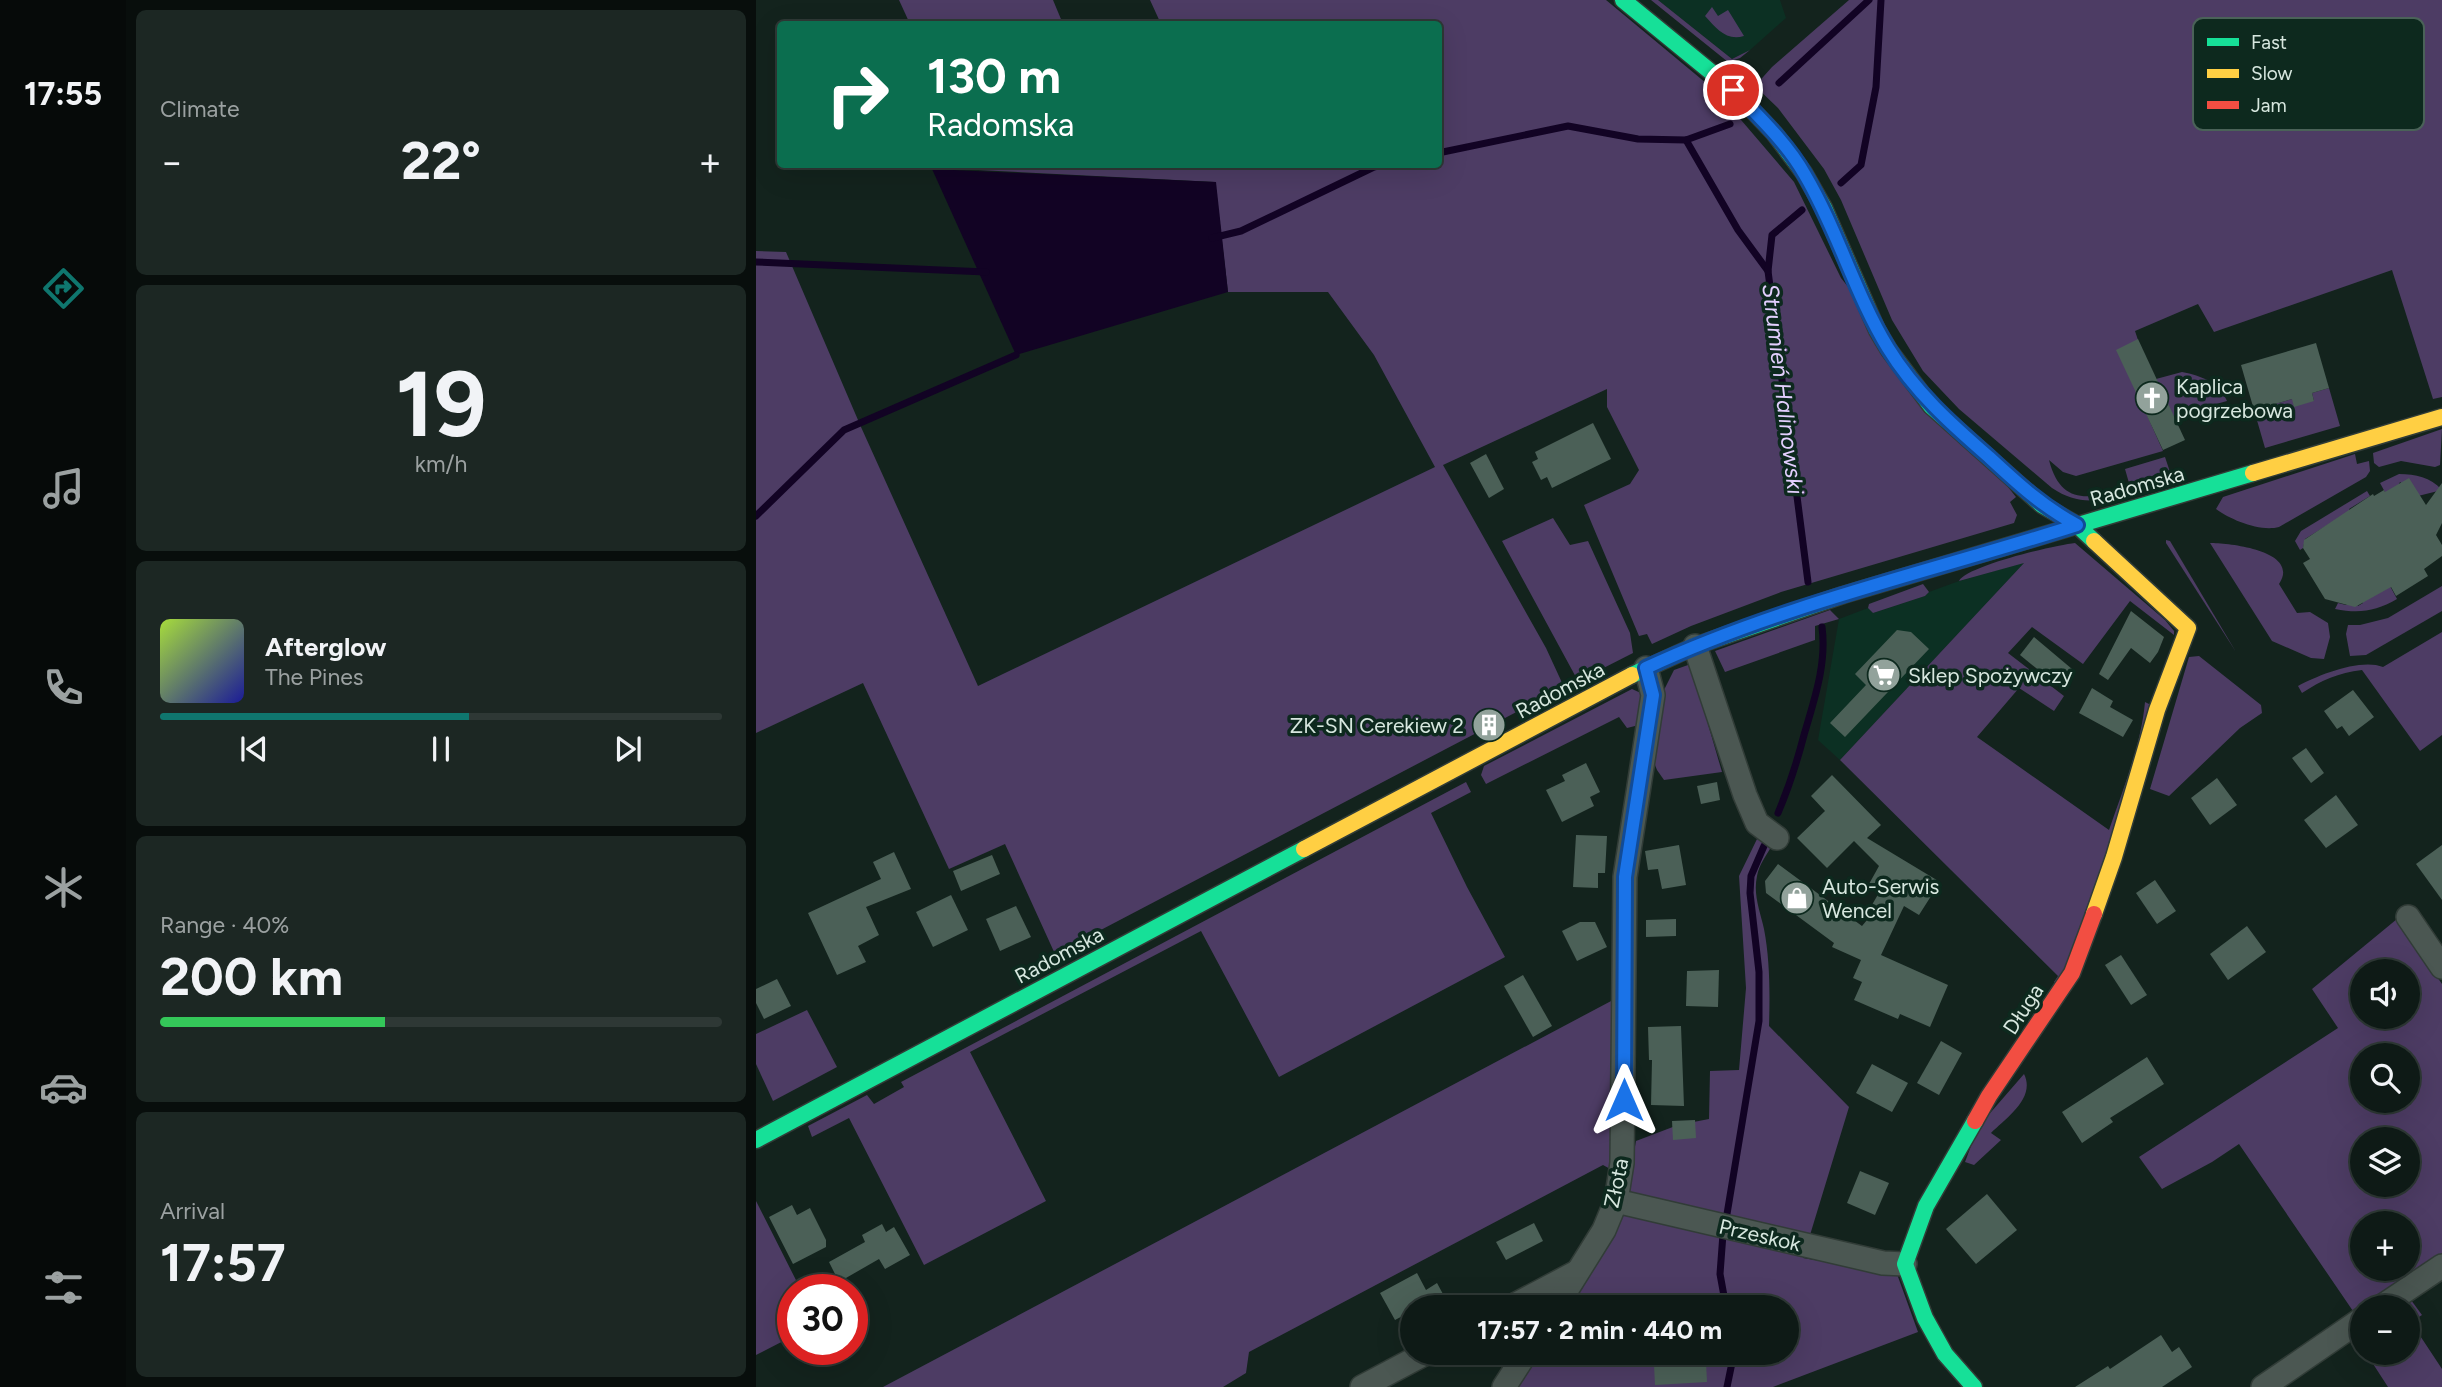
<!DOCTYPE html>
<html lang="en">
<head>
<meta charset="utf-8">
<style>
  :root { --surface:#0e1a16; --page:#1c2723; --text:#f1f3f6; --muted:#9ba1a1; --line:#2e3835; --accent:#0f766e }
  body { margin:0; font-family:Figtree,sans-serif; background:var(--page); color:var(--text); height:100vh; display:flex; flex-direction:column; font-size:26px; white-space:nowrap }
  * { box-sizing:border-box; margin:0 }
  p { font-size:23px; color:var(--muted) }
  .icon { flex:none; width:38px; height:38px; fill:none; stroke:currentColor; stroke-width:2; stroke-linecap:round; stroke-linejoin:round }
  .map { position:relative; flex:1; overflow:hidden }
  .sheet { display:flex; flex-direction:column; gap:10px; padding:10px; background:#080e0c; width:630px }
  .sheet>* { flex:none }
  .banner { position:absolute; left:21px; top:21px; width:665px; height:147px; border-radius:7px; box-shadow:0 7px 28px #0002,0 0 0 2px var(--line); background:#0b6e4f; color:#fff; overflow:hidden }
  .controls { position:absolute; left:1594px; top:959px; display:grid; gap:14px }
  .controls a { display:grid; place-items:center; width:70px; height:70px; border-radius:50%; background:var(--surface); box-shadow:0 7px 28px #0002,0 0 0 2px var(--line); font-size:35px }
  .speed { position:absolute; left:21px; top:1274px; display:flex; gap:14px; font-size:35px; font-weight:700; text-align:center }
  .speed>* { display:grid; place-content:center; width:91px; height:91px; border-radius:50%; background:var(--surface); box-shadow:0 7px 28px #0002,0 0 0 2px var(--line); line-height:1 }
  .speed .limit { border:10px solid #d22; background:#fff; color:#111 }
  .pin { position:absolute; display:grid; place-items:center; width:60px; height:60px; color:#fff; margin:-30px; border:4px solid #fff; border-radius:50%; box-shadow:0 2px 7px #0007 }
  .me { position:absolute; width:77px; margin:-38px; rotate:0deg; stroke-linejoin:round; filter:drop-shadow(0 0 5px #0008) }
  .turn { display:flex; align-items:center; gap:24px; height:147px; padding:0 35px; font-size:32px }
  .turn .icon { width:91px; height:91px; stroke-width:2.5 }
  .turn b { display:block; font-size:49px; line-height:60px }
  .big { font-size:52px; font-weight:700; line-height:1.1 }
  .sheet .card { flex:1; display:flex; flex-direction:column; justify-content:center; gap:10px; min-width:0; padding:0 24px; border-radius:10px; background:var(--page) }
  .sheet .dial { align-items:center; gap:0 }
  .dial b { font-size:91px; line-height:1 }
  .song { display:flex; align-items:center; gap:21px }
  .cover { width:84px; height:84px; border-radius:10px; background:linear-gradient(135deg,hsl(80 70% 55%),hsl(240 70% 35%)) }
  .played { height:7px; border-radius:4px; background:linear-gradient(90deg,var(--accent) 55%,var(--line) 55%) }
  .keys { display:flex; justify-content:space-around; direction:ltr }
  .heat { display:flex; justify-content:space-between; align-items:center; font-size:38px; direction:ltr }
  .charge { height:10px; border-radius:5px; background:linear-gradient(90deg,#34c759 40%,var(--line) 0) }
  .trip { position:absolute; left:644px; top:1295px; width:399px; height:70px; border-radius:35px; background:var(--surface); box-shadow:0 7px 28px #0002,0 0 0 2px var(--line); font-weight:700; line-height:70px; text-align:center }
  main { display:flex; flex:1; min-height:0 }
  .menu { display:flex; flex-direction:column; width:126px; justify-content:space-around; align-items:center; background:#060a09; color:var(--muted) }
  .menu .icon { width:49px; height:49px }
  .menu .on { color:var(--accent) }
  .menu b { font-size:32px; color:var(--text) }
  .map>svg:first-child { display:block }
  .built { fill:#0c3023 }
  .green { fill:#4d3c64; fill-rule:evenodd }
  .water { fill:#120324 }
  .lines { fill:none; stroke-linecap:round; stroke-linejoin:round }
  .stream { stroke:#120324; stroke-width:7 }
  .building { fill:#4b6057 }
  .street-casing { stroke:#313c37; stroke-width:26 }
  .fast-casing { stroke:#313c37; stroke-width:19 }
  .slow-casing { stroke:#313c37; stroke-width:19 }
  .jam-casing { stroke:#313c37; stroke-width:19 }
  .street { stroke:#4b5752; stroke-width:23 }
  .fast { stroke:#16e098; stroke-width:16 }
  .slow { stroke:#ffcf43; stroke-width:16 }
  .jam { stroke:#f24e42; stroke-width:16 }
  .route-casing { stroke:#114b97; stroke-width:18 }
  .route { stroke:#1a73e8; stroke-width:12 }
  .labels { text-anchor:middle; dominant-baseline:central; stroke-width:7; stroke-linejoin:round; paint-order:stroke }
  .poi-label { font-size:21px; fill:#d7e7df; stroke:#0d291e; text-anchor:start }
  .street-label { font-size:21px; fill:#d7e7df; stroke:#0d291e }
  .water-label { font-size:23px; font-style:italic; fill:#e3cffe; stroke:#0d291e }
  .key { fill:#0d291e; stroke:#4a6258; stroke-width:2 }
  .key-label { font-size:19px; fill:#d7e7df }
</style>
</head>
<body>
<main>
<nav class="menu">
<b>17:55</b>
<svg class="icon on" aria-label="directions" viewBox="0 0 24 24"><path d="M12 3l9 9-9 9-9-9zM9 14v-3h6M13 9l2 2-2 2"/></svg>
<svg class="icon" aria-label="music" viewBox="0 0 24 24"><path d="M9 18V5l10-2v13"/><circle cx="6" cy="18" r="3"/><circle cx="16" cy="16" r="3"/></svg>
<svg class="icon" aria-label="phone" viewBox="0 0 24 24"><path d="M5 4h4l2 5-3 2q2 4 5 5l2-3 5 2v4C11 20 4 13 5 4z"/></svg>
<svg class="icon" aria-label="climate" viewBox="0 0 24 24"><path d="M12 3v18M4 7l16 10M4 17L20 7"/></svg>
<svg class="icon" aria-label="car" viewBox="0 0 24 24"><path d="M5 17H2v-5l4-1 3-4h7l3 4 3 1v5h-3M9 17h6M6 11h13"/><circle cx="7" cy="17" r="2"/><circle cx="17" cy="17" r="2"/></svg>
<svg class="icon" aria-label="filters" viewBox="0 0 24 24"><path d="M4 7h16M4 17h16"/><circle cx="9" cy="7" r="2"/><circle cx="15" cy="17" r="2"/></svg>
</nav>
<section class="sheet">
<div class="card"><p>Climate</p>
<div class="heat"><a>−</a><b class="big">22°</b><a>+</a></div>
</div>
<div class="card dial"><b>19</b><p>km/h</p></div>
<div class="card">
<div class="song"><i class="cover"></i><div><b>Afterglow</b><p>The Pines</p></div></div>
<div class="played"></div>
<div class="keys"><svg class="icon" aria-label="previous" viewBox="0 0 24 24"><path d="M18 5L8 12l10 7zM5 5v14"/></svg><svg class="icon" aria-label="pause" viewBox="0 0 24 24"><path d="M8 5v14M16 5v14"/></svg><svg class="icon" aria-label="next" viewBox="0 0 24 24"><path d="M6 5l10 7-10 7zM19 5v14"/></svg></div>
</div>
<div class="card"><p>Range · 40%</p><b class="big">200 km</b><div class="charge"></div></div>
<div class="card"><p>Arrival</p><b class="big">17:57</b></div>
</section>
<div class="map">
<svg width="1686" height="1387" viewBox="0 0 1686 1387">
  <rect width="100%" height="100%" fill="#13231d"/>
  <g class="built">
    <path d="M902 0H1024L1030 18 994 50 976 59Z"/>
    <path d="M1269 562 1084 760 1062 740 1083 619 1112 608 1117 613 1169 596 1173 592 1203 581Z"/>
  </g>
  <g class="green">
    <path d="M143 0H297L307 24H154Z"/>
    <path d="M394 0H850L962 93 1038 182 1085 278 1260 497 1254 502 1261 515 1258 523 1025 592 935 626 896 644 891 634 883 636 828 505 874 484 883 470 851 407V389L687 465 790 648 808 687 299 954 249 844 193 869 107 683 0 733V251L30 252 105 427 222 686 679 467 618 355 572 292H472L459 182 222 170 219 165 682 164V24H405Z"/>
    <path d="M895 0H902L976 59 994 50 984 58 972 62Z"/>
    <path d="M1093 0H1686V397L1677 399 1636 270 1458 332 1442 304 1379 331 1382 340 1362 350 1407 451 1320 476 1307 472 1293 460C1304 503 1330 500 1365 490L1367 494C1340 503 1320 504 1296 488L1203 409 1167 371 1136 320 1085 200 1068 169 1022 108 999 86 1016 67Z"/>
    <path d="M956 7 962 16 972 10 988 36C970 41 961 29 949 16Z"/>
    <path d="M1426 372C1446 376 1462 382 1471 401L1417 416 1400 379Z"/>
    <path d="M1573 388 1584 426 1509 448 1498 410 1536 399 1558 401 1556 393Z"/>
    <path d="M1686 429 1684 465 1679 467 1645 461 1623 467 1618 463 1617 453Z"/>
    <path d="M1599 454 1601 464 1613 461 1614 471 1610 477 1523 527C1504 532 1475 520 1460 509L1467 497Z"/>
    <path d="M1409 457 1416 478 1406 481 1404 473 1396 476 1398 483 1375 490 1369 469Z"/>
    <path d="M1643 474C1660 474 1674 477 1686 490L1662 496 1644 482 1642 486 1630 494 1624 483Z"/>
    <path d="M1611 491 1614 496 1593 509 1594 511 1549 539 1547 548 1544 550 1539 541 1545 531Z"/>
    <path d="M797 518 814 545 832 541 874 633 877 653 822 681 746 541Z"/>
    <path d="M1410 540 1414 541 1480 652 1410 543Z"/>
    <path d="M1319 543 1409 620 1418 631V635L1374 601 1327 664 1276 627 1252 653 1308 696 1298 711 1263 688 1221 737 1353 830C1367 789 1385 746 1389 702L1393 704 1392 717 1330 921 1303 984 1298 982 1302 976 1084 760 1268 563 1203 581C1211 566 1299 545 1319 543Z"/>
    <path d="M1454 543C1474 543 1545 551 1523 584L1541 613 1554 612 1572 623 1574 637 1568 659 1555 658 1516 641Z"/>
    <path d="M1167 584 1173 592 1169 596 1117 613 1112 608 1113 604Z"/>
    <path d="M1634 586 1641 599C1620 611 1604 614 1579 609L1582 603 1590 605 1598 600 1602 606 1607 603 1606 601Z"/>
    <path d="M1686 586V611L1610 655 1594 656 1590 634 1592 625H1604L1632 618Z"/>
    <path d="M1074 610 1083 619 1059 626V640L1056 641 969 672 959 651Z"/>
    <path d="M1686 632V735L1664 751 1606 670C1582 673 1566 680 1546 693L1542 686C1562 675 1605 658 1627 667Z"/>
    <path d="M1443 656 1505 705 1506 713 1484 728 1413 796 1394 789 1433 657Z"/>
    <path d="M932 665 938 676 966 772 908 780 901 770 897 760 907 692 918 670Z"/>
    <path d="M876 689 887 694V724L871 728 863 717 730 784 725 775 728 766Z"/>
    <path d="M710 782 715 792 675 813 711 887 749 957 523 1077 445 931 214 1052 290 1201 168 1265 93 1118 56 1137 52 1126 111 1095 118 1104 148 1087 145 1082Z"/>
    <path d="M1001 839 1015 847C1010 856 1003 865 1001 876 997 895 1004 911 1008 929 1014 960 1014 994 1013 1026L1093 1107 1047 1258 1141 1274 1162 1332 1017 1387H761L783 1353H1031V1307H812L867 1215 880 1141 922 1125 953 1119 954 1071 983 1070 990 988 983 876Z"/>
    <path d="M1641 919 1686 984V1259L1611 1307H1606V1310L1599 1314 1483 1144 1456 1162 1406 1189 1383 1157 1582 1028 1556 989ZM1606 971H1652V1017H1606ZM1606 1055H1652V1101H1606ZM1606 1139H1652V1185H1606ZM1606 1223H1652V1269H1606Z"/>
    <path d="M857 1000 856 1170 847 1165 493 1352 490 1373 467 1387H127Z"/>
    <path d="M51 1010 81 1067 17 1101 0 1064V1034Z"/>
    <path d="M1268 1074C1280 1098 1250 1118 1235 1133L1245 1140 1218 1165 1209 1162 1222 1127Z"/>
    <path d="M0 1201 45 1290H37V1336L0 1355Z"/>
    <path d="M1655 1300 1666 1315 1655 1322 1686 1369V1387H1632L1610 1353H1652V1307H1644Z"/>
  </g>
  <path class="water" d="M176 169 460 182 472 292 260 355Z"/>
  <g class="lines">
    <g class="stream">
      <path d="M1023 83 1113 0"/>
      <path d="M930 140 982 230 1012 271 1052 582"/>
      <path d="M682 153 812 126 882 139 930 140 974 124"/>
      <path d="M1085 183 1105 165 1120 87 1125 0"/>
      <path d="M456 238 485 231 618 167 629 164"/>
      <path d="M0 262 230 272"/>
      <path d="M1012 271 1016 235 1046 210"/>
      <path d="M0 516 88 430 260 355"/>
      <path d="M1022 813C1033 787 1041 762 1048 735 1058 700 1071 664 1066 627"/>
      <path d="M971 1214 1003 1021V972L994 893 995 876 1008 846"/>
      <path d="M967 1234 964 1274 970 1307"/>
      <path d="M971 1387 978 1353"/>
    </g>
  </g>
  <g class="building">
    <path d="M1382 339 1429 440 1407 450 1360 350Z"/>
    <path d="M1560 343 1573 388 1556 393 1558 401 1538 407 1536 399 1498 410 1485 365Z"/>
    <path d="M837 423 855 459 796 488 791 477 785 480 776 462 782 459 779 452Z"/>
    <path d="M730 454 748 489 733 498 714 463Z"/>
    <path d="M1653 478 1670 505 1686 483V523L1680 535 1686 545V556L1668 569 1672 576 1640 596 1635 587 1599 607 1569 599 1547 563 1554 559 1547 548 1548 540 1617 494 1618 496 1628 490 1629 492Z"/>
    <path d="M1375 611 1408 637 1402 652 1394 663 1375 648 1352 680 1343 674Z"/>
    <path d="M1141 630 1155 632 1173 649 1089 737 1074 723 1110 685 1099 674Z"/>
    <path d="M1278 637 1316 669 1302 686 1264 655Z"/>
    <path d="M1336 688 1357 701 1354 707 1377 720 1367 737 1323 713Z"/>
    <path d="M1597 690 1618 717 1593 736 1586 726 1581 729 1568 711Z"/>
    <path d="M1550 748 1568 773 1555 783 1536 758Z"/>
    <path d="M830 763 844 792 834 797 838 806 806 822 790 790 809 781 806 775Z"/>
    <path d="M1076 775 1125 825 1111 838 1184 882 1163 915 1148 906 1125 955 1192 985 1174 1027 1144 1014 1142 1019 1098 1000 1106 982 1097 978 1105 960 1076 947 1078 943 1010 893 1009 881 1022 864 1106 926 1116 914 1113 910 1124 891 1113 884 1123 866 1098 841 1071 868 1041 838 1069 811 1055 796Z"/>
    <path d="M1461 778 1481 805 1454 825 1435 798Z"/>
    <path d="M961 782 964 800 945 804 941 786Z"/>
    <path d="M1580 795 1602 825 1570 848 1548 820Z"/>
    <path d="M820 835 851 836 849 873H842V888L817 887Z"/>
    <path d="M923 845 930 885 906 889 902 869 892 870 889 851Z"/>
    <path d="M1686 845V900L1660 864Z"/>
    <path d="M138 852 155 889 110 907 123 935 102 946 110 962 81 975 52 913 125 879 117 862Z"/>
    <path d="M236 855 244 874 205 891 197 871Z"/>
    <path d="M1399 880 1420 911 1401 924 1380 893Z"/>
    <path d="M195 895 212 930 177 947 160 912Z"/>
    <path d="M260 906 275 937 244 951 230 919Z"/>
    <path d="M920 919V936L890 937V920Z"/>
    <path d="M824 922H839L851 947 821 961 806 931Z"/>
    <path d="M1491 926 1510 952 1472 980 1454 954Z"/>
    <path d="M1365 955 1391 995 1375 1005 1349 965Z"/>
    <path d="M963 970 962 1007 930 1006 931 971Z"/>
    <path d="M767 975 796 1026 777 1037 748 986Z"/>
    <path d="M21 979 35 1006 8 1019 0 1003V989Z"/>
    <path d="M925 1026 928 1106 895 1105 896 1060H893L892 1027Z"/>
    <path d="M1185 1041 1206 1053 1183 1095 1161 1083Z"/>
    <path d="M1391 1057 1408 1084 1354 1118 1357 1122 1326 1143 1306 1112Z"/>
    <path d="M1116 1064 1152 1083 1136 1112 1100 1093Z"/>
    <path d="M939 1120 940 1138 917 1140 916 1121Z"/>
    <path d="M1104 1171 1133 1183 1119 1215 1091 1203Z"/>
    <path d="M1231 1194 1261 1230 1220 1264 1190 1229Z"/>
    <path d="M36 1205 41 1215 54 1208 70 1240V1247L37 1264 13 1217Z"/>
    <path d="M778 1223 787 1241 750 1260 740 1242Z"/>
    <path d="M126 1224 130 1232 138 1227 154 1255 129 1269 123 1259 83 1282 73 1262 109 1242 106 1235Z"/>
    <path d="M661 1273 670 1290 681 1283 694 1307H656V1311L639 1320 624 1293Z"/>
    <path d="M1405 1335 1416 1352 1423 1347 1436 1367 1406 1387H1319L1352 1366 1354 1369Z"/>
    <path d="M950 1362 951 1382 899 1385 898 1365Z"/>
  </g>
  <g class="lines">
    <defs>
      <g id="street">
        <path d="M939 646 989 795 1001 823 1021 838"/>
        <path d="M1652 917 1686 967"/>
        <path d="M860 1201 1127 1263 1149 1264"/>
        <path d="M755 1307 821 1272"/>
        <path d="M800 1307 848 1230 860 1201 866 1163 869 877 897 695 890 668"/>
        <path d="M1625 1307 1686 1266"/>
        <path d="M606 1387 670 1353"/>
        <path d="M748 1387 770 1353"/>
        <path d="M1507 1387 1606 1319"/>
      </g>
      <g id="fast">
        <path d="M867 0 977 90 1018 133 1048 173 1068 208 1121 330 1133 350 1175 406 1286 505 1321 525 1338 541"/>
        <path d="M876 675 939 646 1087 595 1497 473"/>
        <path d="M0 1140 548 849"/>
        <path d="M1218 1387 1189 1354 1169 1318 1149 1264 1170 1206 1219 1121"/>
      </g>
      <g id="slow">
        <path d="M1497 473 1686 417"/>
        <path d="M548 849 876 675"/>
        <path d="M1338 914 1358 857 1401 710 1432 628 1338 541"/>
      </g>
      <path id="jam" d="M1219 1121 1233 1096 1316 973 1338 914"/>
    </defs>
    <use href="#street" class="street-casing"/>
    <use href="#fast" class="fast-casing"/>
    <use href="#slow" class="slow-casing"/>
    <use href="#jam" class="jam-casing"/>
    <use href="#street" class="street"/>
    <use href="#fast" class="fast"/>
    <use href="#slow" class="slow"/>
    <use href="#jam" class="jam"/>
  </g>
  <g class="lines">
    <defs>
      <path id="route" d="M868 1100 869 877 897 695 890 668C1027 604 1178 571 1321 525 1287 507 1261 483 1233 457 1195 424 1159 392 1132 348 1099 294 1082 231 1049 175 1031 143 1003 117 977 90"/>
    </defs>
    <use href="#route" class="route-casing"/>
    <use href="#route" class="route"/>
  </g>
  <defs>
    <symbol id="church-disc" viewBox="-11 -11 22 22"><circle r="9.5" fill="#92a29b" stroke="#0d291e"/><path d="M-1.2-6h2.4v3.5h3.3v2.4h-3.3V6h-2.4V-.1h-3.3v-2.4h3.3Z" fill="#fff"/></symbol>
    <symbol id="supermarket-disc" viewBox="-11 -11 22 22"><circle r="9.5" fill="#92a29b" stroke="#0d291e"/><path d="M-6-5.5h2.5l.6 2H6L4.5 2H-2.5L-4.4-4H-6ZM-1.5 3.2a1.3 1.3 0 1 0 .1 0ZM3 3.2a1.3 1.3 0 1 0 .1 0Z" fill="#fff"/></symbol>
    <symbol id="building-disc" viewBox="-11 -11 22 22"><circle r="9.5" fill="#92a29b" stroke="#0d291e"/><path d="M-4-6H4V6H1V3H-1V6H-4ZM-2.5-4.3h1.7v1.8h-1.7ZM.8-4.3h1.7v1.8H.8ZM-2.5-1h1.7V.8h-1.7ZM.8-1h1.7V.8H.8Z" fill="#fff"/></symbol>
    <symbol id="shop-disc" viewBox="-11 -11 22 22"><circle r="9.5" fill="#92a29b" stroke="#0d291e"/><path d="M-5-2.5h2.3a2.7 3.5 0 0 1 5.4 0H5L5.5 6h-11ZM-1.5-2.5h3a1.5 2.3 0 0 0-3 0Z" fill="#fff"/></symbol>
  </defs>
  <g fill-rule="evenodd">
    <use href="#church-disc" x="1377" y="379" width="38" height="38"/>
    <use href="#supermarket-disc" x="1109" y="656" width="38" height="38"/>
    <use href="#building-disc" x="714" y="706" width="38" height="38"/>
    <use href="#shop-disc" x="1022" y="879" width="38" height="38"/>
  </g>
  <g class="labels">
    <g class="poi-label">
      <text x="1420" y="386">Kaplica<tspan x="1420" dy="24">pogrzebowa</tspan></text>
      <text x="1152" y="675">Sklep Spożywczy</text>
      <text x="708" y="725" text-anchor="end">ZK-SN Cerekiew 2</text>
      <text x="1066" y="886">Auto-Serwis<tspan x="1066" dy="24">Wencel</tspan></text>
    </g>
    <g class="street-label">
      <text transform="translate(1381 486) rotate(-16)">Radomska</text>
      <text transform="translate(804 690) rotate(-28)">Radomska</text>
      <text transform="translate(303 955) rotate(-28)">Radomska</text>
      <text transform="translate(1267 1009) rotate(-57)">Długa</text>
      <text transform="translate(860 1183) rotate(-78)">Złota</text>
      <text transform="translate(1004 1235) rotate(13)">Przeskok</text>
    </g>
    <g class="water-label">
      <text transform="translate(1027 389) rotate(83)">Strumień Halinowski</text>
    </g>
  </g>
  <rect x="1437" y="18" width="231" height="112" rx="10" class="key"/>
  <rect x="1451" y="38" width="32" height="8" fill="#16e098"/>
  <rect x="1451" y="69" width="32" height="9" fill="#ffcf43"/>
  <rect x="1451" y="101" width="32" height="8" fill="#f24e42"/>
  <g class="key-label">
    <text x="1495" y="49">Fast</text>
    <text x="1495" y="80">Slow</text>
    <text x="1495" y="112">Jam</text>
  </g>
</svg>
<div class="controls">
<a><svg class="icon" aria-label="sound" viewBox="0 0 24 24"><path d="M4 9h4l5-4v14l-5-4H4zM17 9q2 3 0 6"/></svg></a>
<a><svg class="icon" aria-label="search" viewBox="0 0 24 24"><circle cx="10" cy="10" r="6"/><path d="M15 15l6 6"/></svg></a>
<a><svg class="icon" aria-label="layers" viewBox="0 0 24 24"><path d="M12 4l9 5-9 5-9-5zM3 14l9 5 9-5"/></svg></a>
<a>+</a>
<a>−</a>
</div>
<div class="speed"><div class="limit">30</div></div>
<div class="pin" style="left:977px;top:90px;background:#d93025"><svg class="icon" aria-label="arrive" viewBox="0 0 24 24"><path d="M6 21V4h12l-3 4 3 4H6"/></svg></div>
<svg class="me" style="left:868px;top:1100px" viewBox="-20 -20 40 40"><path d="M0-17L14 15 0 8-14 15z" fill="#1a73e8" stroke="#fff" stroke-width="4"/></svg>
<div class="trip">17:57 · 2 min · 440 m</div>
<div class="banner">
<div class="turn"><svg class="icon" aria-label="right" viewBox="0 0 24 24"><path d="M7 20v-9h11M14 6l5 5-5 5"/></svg><div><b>130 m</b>Radomska</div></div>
</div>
</div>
</main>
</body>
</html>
